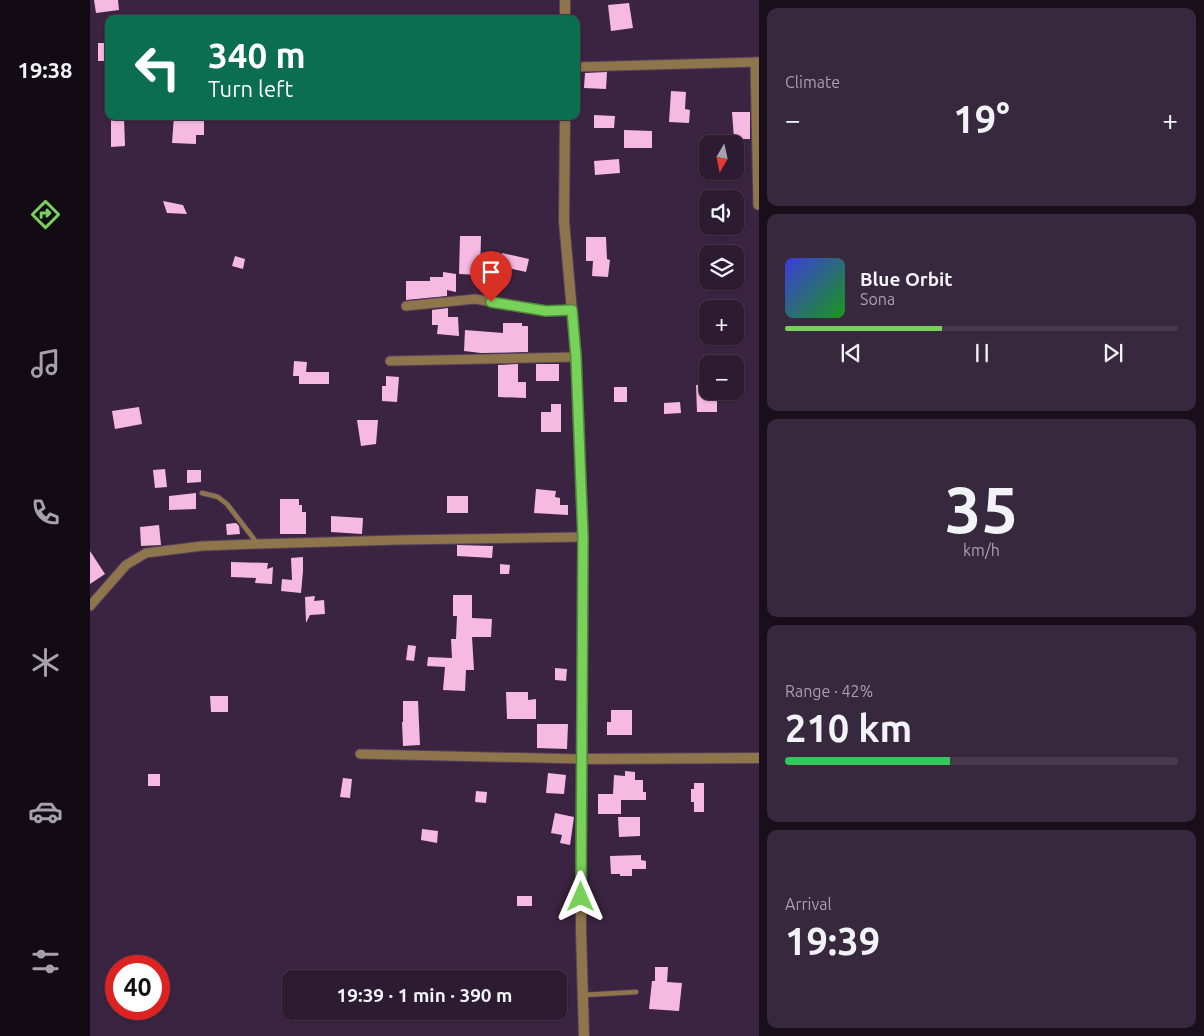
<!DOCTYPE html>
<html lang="en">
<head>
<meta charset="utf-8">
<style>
  :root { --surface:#2c1b31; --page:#38283d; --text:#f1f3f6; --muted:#a6a1ab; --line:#48394d; --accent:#78d259 }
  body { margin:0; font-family:Ubuntu,sans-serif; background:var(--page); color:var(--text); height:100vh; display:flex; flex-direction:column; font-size:19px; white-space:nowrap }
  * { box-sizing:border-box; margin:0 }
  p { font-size:16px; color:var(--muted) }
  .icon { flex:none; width:28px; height:28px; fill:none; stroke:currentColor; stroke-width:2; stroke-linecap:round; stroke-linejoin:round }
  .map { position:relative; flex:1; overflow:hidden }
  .sheet { display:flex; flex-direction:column; gap:8px; padding:8px; background:#180f1b; width:445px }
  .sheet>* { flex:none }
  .guide { position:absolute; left:15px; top:15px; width:475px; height:105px; border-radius:10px; box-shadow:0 1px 4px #0004,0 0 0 1px var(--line); background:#0b6e4f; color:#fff; overflow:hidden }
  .needle { width:32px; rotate:189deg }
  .buttons { position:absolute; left:609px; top:135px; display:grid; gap:10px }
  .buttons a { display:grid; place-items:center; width:45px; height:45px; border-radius:10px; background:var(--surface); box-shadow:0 1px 4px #0004,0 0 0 1px var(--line); font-size:25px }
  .speed { position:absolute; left:15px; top:955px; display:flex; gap:10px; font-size:25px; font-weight:700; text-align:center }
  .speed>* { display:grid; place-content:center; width:65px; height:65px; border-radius:50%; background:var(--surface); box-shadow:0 1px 4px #0004,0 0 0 1px var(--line); line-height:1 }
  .speed .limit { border:8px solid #d22; background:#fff; color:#111 }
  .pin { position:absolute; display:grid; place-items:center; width:42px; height:42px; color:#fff; margin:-51px -21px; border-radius:50% 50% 50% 0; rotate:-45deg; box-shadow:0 0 5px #0007 }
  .pin .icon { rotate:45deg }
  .me { position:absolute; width:55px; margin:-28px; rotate:0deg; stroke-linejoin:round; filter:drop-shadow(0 0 4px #0008) }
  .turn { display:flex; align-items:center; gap:18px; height:105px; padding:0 20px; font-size:22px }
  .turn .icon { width:65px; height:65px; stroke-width:2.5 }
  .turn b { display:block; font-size:35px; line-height:42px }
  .big { font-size:38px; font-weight:600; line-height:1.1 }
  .sheet .tile { flex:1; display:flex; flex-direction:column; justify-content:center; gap:8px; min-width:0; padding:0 18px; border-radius:10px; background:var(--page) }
  .sheet .dial { align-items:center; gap:0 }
  .dial b { font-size:65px; line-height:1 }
  .song { display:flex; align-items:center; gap:15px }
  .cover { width:60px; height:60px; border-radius:8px; background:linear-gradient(135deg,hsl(240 70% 55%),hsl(120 70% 35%)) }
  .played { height:5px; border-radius:2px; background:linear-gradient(90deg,var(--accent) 40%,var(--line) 40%) }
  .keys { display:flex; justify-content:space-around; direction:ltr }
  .heat { display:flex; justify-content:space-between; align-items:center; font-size:28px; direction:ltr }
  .charge { height:8px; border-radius:4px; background:linear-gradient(90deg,#34c759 42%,var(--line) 0) }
  .trip { position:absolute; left:192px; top:970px; width:285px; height:50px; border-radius:10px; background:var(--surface); box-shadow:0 1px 4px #0004,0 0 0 1px var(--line); font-weight:600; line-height:50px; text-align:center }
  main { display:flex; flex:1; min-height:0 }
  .tab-bar { display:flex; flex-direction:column; width:90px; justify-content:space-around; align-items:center; background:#120b14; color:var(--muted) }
  .tab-bar .icon { width:35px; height:35px }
  .tab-bar .current { color:var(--accent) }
  .tab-bar b { font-size:22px; color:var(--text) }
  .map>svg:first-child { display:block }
  .building { fill:#f6b9e2 }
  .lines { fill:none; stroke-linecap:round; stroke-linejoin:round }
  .service-casing { stroke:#56405b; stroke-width:6 }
  .minor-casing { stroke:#56405b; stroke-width:11 }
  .tertiary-casing { stroke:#56405b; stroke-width:12 }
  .service { stroke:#8f754c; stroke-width:4.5 }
  .minor { stroke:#8f754c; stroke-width:9 }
  .tertiary { stroke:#8f754c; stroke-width:10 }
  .route-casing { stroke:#4e883a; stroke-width:12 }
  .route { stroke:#78d259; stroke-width:9 }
</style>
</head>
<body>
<main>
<nav class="tab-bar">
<b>19:38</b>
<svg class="icon current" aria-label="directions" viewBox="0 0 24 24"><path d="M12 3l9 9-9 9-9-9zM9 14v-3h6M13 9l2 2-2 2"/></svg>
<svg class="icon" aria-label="music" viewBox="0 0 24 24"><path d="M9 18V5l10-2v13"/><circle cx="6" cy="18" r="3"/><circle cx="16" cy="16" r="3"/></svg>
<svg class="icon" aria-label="phone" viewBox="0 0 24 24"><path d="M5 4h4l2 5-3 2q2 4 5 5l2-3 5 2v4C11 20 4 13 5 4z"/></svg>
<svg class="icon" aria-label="climate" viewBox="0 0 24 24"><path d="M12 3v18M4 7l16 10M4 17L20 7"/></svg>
<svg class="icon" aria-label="car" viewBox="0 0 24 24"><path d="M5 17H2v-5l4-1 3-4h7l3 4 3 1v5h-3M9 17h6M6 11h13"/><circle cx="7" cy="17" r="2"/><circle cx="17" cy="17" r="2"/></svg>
<svg class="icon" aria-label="filters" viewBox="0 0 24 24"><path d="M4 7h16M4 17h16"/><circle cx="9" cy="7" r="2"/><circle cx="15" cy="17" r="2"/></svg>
</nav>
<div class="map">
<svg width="669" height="1036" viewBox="0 0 669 1036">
  <rect width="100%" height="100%" fill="#3b2441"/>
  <g class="building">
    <path d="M4 0H28L29 10 6 13Z"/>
    <path d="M539 3 543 28 521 31 518 5Z"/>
    <rect x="8" y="43" width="11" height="18"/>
    <path d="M517 72 516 89 494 88 495 73Z"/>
    <path d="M581 91 596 92 595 109 600 110 599 123 579 122Z"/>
    <path d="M642 112H660V139H644Z"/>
    <path d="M504 115 525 116 524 128H504Z"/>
    <path d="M84 116 114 118V135H106V144L82 143Z"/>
    <path d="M21 118H34L35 146 21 147Z"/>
    <path d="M534 130 562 131V148H534Z"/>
    <path d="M529 159 530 173 505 175 504 161Z"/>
    <path d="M73 201 93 205 97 214 77 213Z"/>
    <path d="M370 236H391L390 275 369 274Z"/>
    <path d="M496 237H516L517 259 520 260 518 277 502 276 503 261H496Z"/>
    <path d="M412 253 439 259 436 272 409 266Z"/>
    <path d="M145 256 155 259 153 269 142 266Z"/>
    <path d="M353 272 366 274V292L357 290V296L316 300V281H340V277H353Z"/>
    <path d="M358 308V317H368L369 336 347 334 348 325H342V310Z"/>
    <path d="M413 323H432V326H438V352L391 353 374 351 375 330 413 333Z"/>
    <path d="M204 361 217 362 216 372H239V384H209V376H203Z"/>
    <path d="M428 364V382H436V398L408 397V365Z"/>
    <rect x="446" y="364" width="23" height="17"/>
    <path d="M296 376 309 377 307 402 292 401V386H296Z"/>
    <path d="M606 385H618V391H627V412H607Z"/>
    <rect x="524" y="387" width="13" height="15"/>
    <path d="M590 402 591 413 574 414V403Z"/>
    <path d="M461 404H471V432H451V412H461Z"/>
    <path d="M49 407 52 424 25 429 22 411Z"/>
    <path d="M267 420H288L286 444 271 446Z"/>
    <path d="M75 469 77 487 65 488 63 470Z"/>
    <path d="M97 470H111V482L97 483Z"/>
    <path d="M446 489 466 491 465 497 470 498V505H478V515L444 513Z"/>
    <path d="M106 493V509L79 510V496Z"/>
    <rect x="357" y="496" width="21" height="17"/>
    <path d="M190 499H209V505H212V512H216V534H190Z"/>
    <path d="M241 516 273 518 272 534 241 532Z"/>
    <path d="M146 523 149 526 150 534 137 535 136 524Z"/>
    <path d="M69 525 71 545 51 546 50 527Z"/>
    <path d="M367 545 403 546 402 558 367 556Z"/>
    <path d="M0 551 15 574 0 584Z"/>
    <path d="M213 557V571L211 593 191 591 192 579 202 580 201 558Z"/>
    <path d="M141 562 178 563 177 569 183 567 182 584 165 583 166 578 141 577Z"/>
    <path d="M410 564 420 565 419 574H410Z"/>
    <path d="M363 595H382V618L402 619 401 637H382L384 670H376L375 691 353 690 355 667 337 666 338 657 362 658 361 639H366L367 616H363Z"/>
    <path d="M225 596 224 601 234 600 235 614 220 615 216 623 215 597Z"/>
    <path d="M318 645 326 646 324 661 316 660Z"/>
    <path d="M465 668 477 669 476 681 465 680Z"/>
    <path d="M416 692H438V700L446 699V719H417Z"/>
    <path d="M120 696H138V712H121Z"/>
    <path d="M313 701H328L330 745 313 746 312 722H313Z"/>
    <path d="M521 710H542V735H517V722H521Z"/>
    <path d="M447 724H478L477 749 447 748Z"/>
    <path d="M535 771 545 772V780H553V792H556V800H531V814H508V794H523L524 775 535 776Z"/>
    <path d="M458 773 476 775 474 794 456 793Z"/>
    <rect x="58" y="774" width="12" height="12"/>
    <path d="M253 778 262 779 260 798 250 797Z"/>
    <path d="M604 783H614V812H604V802H601V789H604Z"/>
    <path d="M386 791 397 792 396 803 385 802Z"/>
    <path d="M465 813 484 817 480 845 470 843 472 835 461 833Z"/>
    <path d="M528 817H550V836L529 837Z"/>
    <path d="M332 829 348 831 347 843 331 840Z"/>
    <path d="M551 855V860L556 861V869H542V876H530V874H521L520 856Z"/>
    <rect x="427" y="896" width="15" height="10"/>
    <path d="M565 967H578L577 982 592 983 589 1011 559 1009 562 981H565Z"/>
  </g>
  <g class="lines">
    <defs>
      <g id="service">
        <path d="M112 493 128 497 137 504 167 543"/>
        <path d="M493 995 546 992"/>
      </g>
      <g id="minor">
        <path d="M665 62 668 205"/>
        <path d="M486 67 669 62"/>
        <path d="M316 306 385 299 456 311 482 310"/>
        <path d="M300 361 486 357"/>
        <path d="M0 606 36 565 56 553 112 546 167 544 308 540 493 537"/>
        <path d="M270 754 491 759"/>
      </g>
      <g id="tertiary">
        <path d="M475 0V19"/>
        <path d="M475 116 474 221 486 357 493 537 491 846V931L494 1036"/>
        <path d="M491 759 669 758"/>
      </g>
    </defs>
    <use href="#service" class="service-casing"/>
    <use href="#minor" class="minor-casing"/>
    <use href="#tertiary" class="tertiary-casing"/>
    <use href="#service" class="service"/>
    <use href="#minor" class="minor"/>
    <use href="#tertiary" class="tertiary"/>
  </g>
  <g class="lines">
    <defs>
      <path id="route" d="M401 302 456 311 482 310 486 357 493 537 491 897"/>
    </defs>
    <use href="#route" class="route-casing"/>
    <use href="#route" class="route"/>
  </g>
</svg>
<div class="buttons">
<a><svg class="needle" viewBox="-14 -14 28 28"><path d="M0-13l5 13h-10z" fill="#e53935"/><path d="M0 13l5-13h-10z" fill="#a6a1ab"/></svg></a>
<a><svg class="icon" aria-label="sound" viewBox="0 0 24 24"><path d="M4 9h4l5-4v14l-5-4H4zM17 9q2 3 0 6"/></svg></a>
<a><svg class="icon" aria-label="layers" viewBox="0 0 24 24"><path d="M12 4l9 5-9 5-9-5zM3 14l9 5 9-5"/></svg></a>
<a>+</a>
<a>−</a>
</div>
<div class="speed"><div class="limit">40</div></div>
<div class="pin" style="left:401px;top:302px;background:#d93025"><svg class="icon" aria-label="arrive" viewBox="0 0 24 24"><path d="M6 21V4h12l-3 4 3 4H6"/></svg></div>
<svg class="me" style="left:491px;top:897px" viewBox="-20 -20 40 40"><path d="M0-17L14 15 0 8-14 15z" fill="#78d259" stroke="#fff" stroke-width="4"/></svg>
<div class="trip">19:39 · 1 min · 390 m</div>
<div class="guide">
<div class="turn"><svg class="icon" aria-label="left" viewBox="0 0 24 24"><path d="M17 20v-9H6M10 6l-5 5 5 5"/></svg><div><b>340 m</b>Turn left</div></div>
</div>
</div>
<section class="sheet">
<div class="tile"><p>Climate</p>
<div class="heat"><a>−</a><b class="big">19°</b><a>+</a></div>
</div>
<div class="tile">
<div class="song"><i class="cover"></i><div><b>Blue Orbit</b><p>Sona</p></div></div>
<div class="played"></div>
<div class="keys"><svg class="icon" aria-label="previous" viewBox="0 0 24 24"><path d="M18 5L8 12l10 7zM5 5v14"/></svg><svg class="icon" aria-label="pause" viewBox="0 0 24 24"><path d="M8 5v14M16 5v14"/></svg><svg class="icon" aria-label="next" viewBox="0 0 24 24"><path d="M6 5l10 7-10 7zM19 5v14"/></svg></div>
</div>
<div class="tile dial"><b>35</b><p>km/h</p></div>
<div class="tile"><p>Range · 42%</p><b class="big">210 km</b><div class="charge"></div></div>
<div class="tile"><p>Arrival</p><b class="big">19:39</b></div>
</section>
</main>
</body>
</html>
